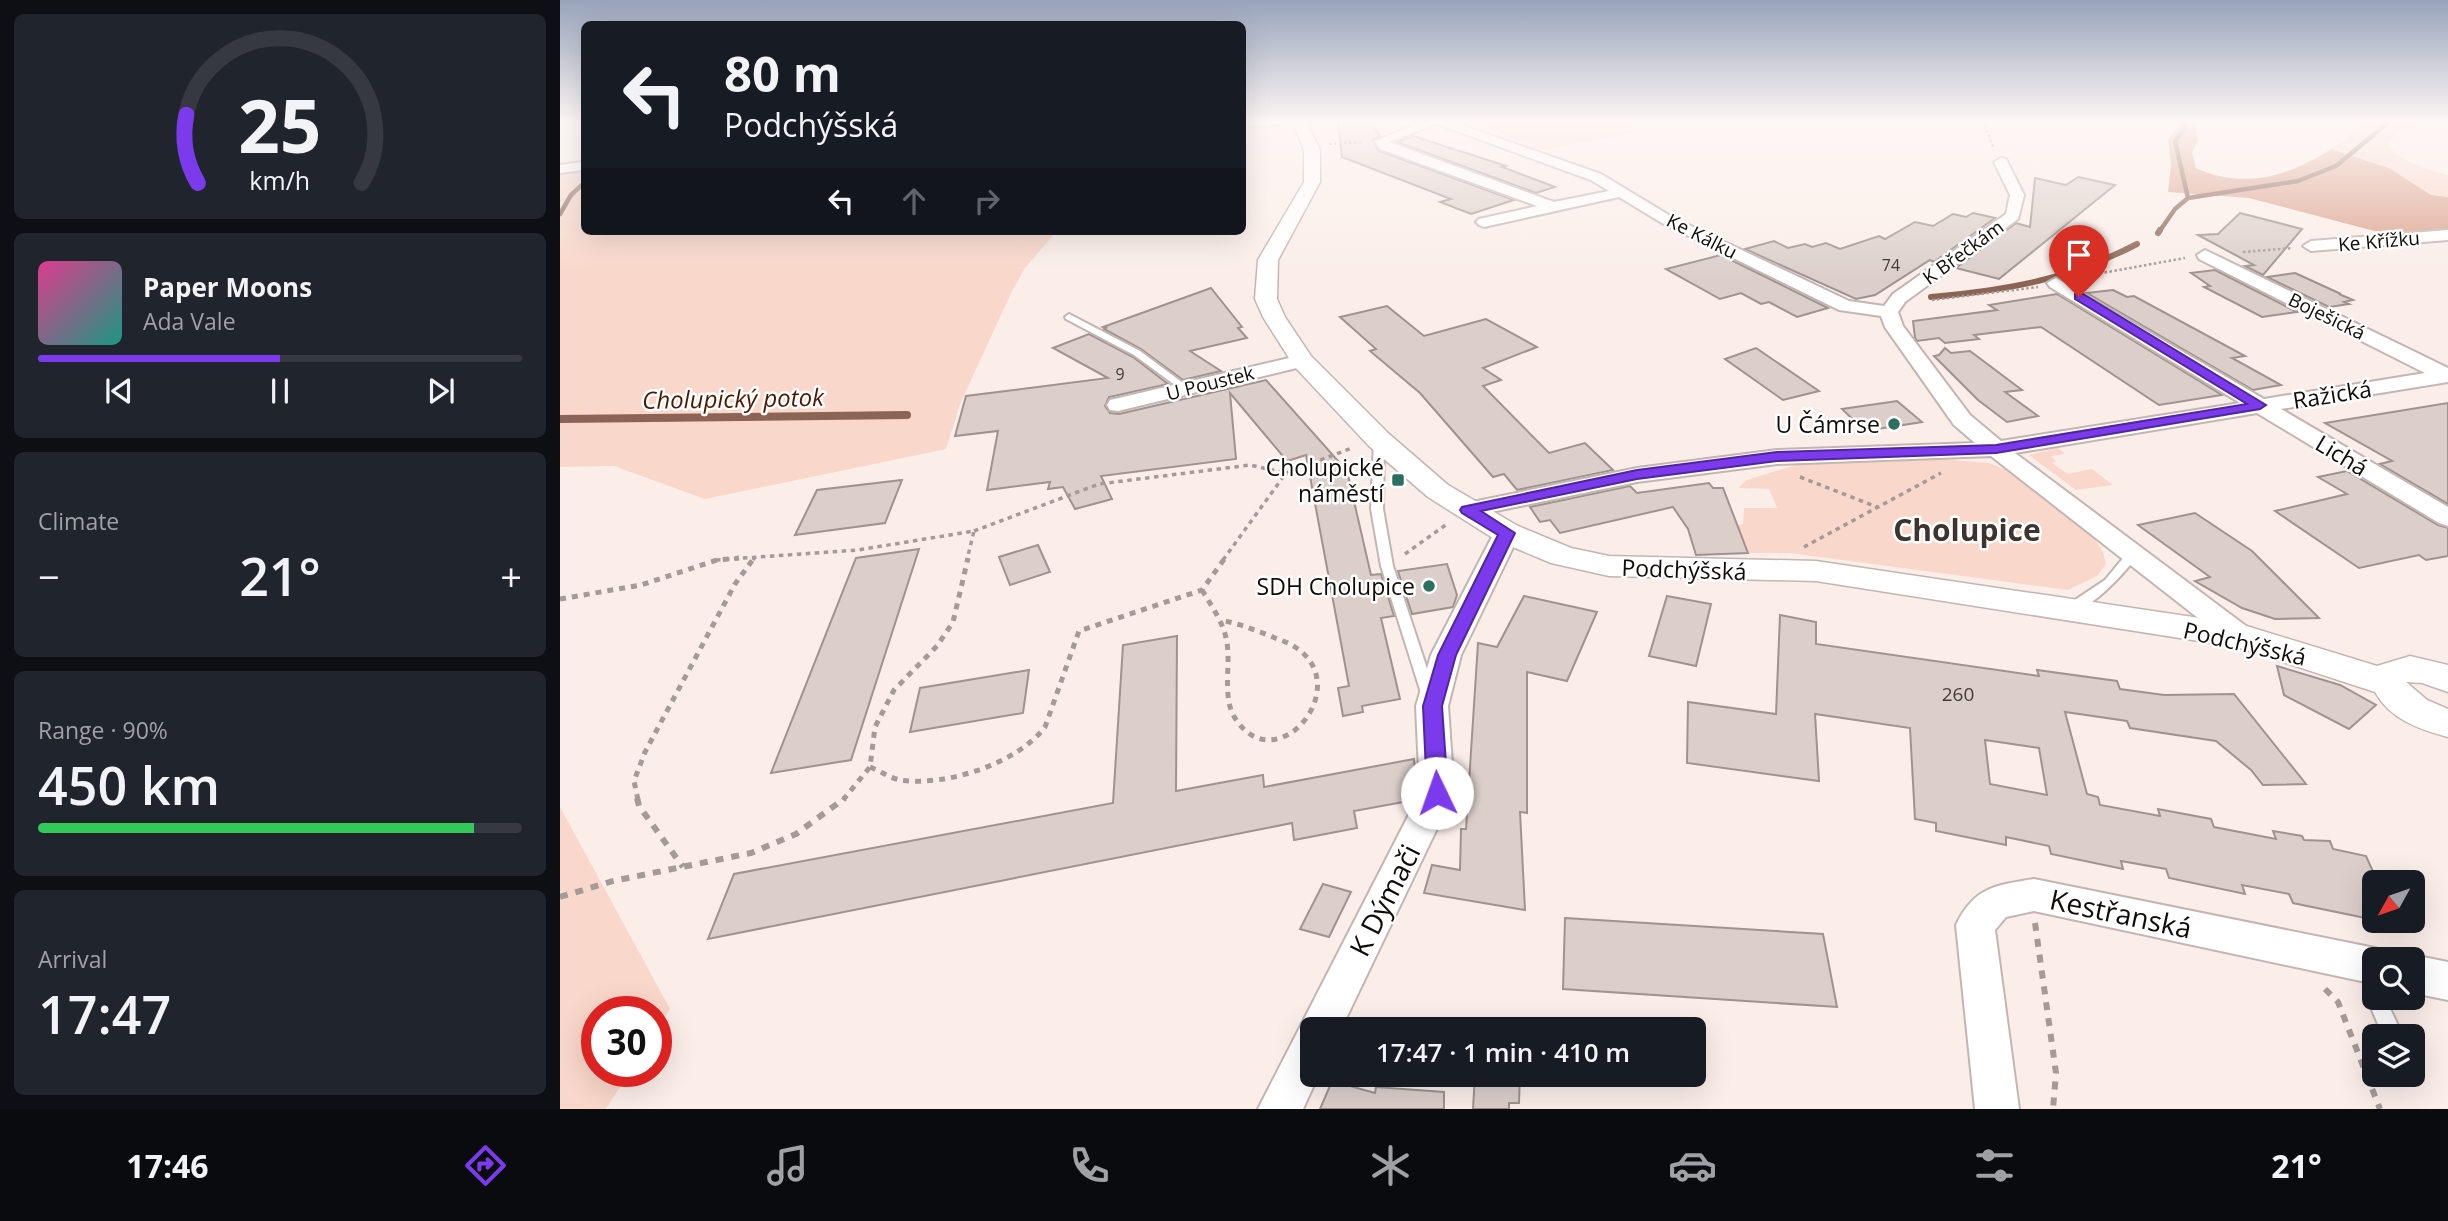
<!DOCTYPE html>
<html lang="en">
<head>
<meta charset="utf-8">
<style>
  :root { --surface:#171b24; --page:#20242c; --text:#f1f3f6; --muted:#9ea1a6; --line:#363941; --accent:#7c3aed }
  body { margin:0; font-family:"Open Sans",sans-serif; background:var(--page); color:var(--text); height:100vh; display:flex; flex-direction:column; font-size:26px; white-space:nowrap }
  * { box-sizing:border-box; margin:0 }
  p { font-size:23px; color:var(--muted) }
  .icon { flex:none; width:38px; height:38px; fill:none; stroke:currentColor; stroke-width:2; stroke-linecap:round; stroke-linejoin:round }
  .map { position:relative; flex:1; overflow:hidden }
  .drawer { display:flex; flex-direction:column; gap:14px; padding:14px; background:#0d0f14; width:560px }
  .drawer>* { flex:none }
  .banner { position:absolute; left:21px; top:21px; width:665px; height:214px; border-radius:10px; box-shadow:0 7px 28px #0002; background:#171b24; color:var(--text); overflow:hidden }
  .needle { width:46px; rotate:230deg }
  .buttons { position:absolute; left:1802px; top:870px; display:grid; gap:14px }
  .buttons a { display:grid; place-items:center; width:63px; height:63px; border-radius:10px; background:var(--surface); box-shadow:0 7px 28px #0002; font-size:35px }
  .speed { position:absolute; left:21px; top:996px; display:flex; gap:14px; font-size:35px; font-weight:700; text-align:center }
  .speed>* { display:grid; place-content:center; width:91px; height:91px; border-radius:50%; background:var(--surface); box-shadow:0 7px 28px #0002; line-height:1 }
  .speed .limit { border:10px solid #d22; background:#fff; color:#111 }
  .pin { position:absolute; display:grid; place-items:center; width:60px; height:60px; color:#fff; margin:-72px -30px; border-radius:50% 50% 50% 0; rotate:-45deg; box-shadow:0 0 7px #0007 }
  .pin .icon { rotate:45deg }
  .me { position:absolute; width:77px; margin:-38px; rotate:357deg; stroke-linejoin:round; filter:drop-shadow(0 0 5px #0008) }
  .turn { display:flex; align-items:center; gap:24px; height:147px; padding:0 28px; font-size:32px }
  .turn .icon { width:91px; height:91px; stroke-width:2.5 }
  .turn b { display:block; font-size:49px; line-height:60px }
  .lanes { display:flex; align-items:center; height:66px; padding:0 28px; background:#0003; justify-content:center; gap:35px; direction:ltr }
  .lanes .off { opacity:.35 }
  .big { font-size:52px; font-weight:600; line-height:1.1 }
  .drawer .card { flex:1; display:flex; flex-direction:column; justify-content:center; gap:10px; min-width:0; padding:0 24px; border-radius:10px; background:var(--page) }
  .drawer .dial { align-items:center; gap:0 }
  .dial svg { height:182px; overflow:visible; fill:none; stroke:var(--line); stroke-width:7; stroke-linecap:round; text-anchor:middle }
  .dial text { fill:var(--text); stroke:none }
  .song { display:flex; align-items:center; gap:21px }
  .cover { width:84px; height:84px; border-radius:10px; background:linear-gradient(135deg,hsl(330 70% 55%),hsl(170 70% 35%)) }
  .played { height:7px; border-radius:4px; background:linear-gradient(90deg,var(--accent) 50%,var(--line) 50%) }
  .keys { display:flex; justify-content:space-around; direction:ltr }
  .heat { display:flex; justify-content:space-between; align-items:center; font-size:38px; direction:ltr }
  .charge { height:10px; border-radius:5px; background:linear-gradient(90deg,#34c759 90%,var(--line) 0) }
  .trip { position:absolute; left:740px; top:1017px; width:406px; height:70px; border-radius:10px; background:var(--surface); box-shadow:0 7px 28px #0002; font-weight:600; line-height:70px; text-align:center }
  .dock { display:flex; height:112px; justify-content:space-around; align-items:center; background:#090b0e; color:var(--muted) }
  .dock .icon { width:49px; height:49px }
  .dock .active { color:var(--accent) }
  .dock b { font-size:32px; color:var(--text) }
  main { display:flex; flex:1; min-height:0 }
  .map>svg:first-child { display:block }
  .green { fill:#f9d7ca }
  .forest { fill:#dca48f }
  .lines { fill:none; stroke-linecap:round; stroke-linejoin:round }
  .stream-far2 { stroke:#8b6455; stroke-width:4.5 }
  .stream-far1 { stroke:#8b6455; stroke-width:6 }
  .stream { stroke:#8b6455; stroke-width:8 }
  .building { fill:#dccfca; stroke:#9f938f; stroke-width:2; fill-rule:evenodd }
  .service-casing { stroke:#c3b6b2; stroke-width:4 }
  .minor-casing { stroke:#c3b6b2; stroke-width:4 }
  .tertiary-casing { stroke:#c3b6b2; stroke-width:3 }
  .path-far3 { stroke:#a49a96; stroke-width:2.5; stroke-dasharray:2.5 2.5; stroke-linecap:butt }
  .path-far2 { stroke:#a49a96; stroke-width:3.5; stroke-dasharray:4.5 4.5; stroke-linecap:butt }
  .path-far1 { stroke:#a49a96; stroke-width:5; stroke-dasharray:6 6; stroke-linecap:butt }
  .path { stroke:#a49a96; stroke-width:6; stroke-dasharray:8 8; stroke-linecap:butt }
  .service { fill:#fff; fill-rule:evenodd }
  .minor { fill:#fff; fill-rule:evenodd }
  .tertiary { fill:#fff; fill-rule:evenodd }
  .route { fill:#7c3aed; stroke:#51269a; stroke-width:2 }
  .poi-dot { fill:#2c6e5f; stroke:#fff; stroke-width:2.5 }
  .labels { text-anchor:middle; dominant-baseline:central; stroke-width:5; stroke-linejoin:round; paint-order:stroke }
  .far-number-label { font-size:16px; fill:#423c39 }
  .far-street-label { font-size:19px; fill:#0f0b09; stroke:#fff }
  .number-label { font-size:19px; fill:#423c39 }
  .street-label { font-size:23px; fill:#0f0b09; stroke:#fff }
  .poi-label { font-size:23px; fill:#0f0b09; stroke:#fff; text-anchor:end }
  .water-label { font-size:24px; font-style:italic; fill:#4a1903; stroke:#fff }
  .near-street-label { font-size:28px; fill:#0f0b09; stroke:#fff }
  .district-label { font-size:30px; font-weight:bold; fill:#3d332f; stroke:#fff }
</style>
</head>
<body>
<main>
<section class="drawer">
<div class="card dial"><svg viewBox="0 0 100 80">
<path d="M14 69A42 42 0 1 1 86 69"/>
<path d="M14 69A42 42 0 0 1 9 39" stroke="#7c3aed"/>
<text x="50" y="56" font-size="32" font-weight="700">25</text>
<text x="50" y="72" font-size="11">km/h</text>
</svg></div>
<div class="card">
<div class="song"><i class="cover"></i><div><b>Paper Moons</b><p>Ada Vale</p></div></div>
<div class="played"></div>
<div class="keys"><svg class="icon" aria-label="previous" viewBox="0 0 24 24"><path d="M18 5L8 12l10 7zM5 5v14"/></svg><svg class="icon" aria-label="pause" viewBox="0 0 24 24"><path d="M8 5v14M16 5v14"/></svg><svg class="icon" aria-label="next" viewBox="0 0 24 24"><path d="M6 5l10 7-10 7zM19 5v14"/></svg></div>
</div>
<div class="card"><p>Climate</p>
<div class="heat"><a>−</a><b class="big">21°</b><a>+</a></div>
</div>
<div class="card"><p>Range · 90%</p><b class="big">450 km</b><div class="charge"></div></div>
<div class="card"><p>Arrival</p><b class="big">17:47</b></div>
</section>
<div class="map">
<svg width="1888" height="1109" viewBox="0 0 1888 1109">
  <rect width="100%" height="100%" fill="#fbeee9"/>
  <g class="green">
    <path d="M899 121H1079L1076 130 1067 134 983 150 930 129Z"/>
    <path d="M1797 121H1869L1836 134 1828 144C1837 161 1869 170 1888 175V197L1871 195 1829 168 1771 149 1788 139Z"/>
    <path d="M24 169V231H497L465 268 452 291 400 404 386 449 145 499 54 466 0 467V172Z"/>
    <path d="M1498 448 1505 454 1491 456 1496 461 1492 463 1508 474 1532 469 1553 485 1516 490 1469 455Z"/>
    <path d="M1380 459 1429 463 1452 472 1532 535 1543 552 1546 564 1537 576 1508 590 1230 553H1188L1177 525 1183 524 1184 508H1217L1209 489 1178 488 1187 480 1252 460Z"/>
    <path d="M0 807 110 1009 96 1030V1012H37V1071H70L46 1109H0Z"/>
  </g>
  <path class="forest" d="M1617 121H1635L1638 141 1632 152 1636 168C1683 190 1730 176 1771 149L1829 168 1871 195 1888 197V231L1822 233 1689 198 1608 192 1611 165 1608 140 1617 127Z"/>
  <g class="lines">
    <g class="stream-far2">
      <path d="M1623 121 1625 129 1615 141 1628 198"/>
      <path d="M0 214 11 195 24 183"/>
      <path d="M1599 232 1615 209 1628 198 1738 181 1776 166 1830 121"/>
    </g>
    <g class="stream-far1">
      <path d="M1598 233 1600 230"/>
      <path d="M1371 297C1447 290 1508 280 1577 244"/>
    </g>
    <path class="stream" d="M0 419 347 415"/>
  </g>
  <g class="building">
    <path d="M778 121H810L820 136 813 140 819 151 954 200 911 214 880 202 891 199 782 157Z"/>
    <path d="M853 136 946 166 942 167 995 187 976 193 837 142Z"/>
    <path d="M1518 177 1555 185 1439 279 1396 268 1456 223 1470 227 1475 178 1506 185Z"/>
    <path d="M1413 213 1435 218 1374 262 1370 260 1315 295 1296 299 1185 249 1214 241 1228 248 1245 244 1252 247 1266 243 1280 249 1319 236 1325 239 1355 222 1373 226 1393 214 1406 217Z"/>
    <path d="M1680 213 1742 229 1703 275 1685 266 1694 265 1638 235 1658 234Z"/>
    <path d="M1161 255 1268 308 1237 317 1209 302 1201 304 1181 293 1160 299 1106 269Z"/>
    <path d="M1655 270 1737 312 1702 317 1644 287 1650 286 1631 273Z"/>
    <path d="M1735 273 1781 294H1779L1793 300 1784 302 1789 304 1769 307 1707 277Z"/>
    <path d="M651 288 682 327 678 328 687 338 630 351 661 371 623 380 581 349 544 329 546 328 543 327Z"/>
    <path d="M1553 290 1567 297 1574 296 1685 356 1672 358 1721 385 1693 390 1527 293Z"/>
    <path d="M1497 294 1662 395 1599 405 1481 327 1414 335 1419 339 1385 343 1379 338 1357 341 1355 338 1353 321 1437 310 1429 305Z"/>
    <path d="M827 306 864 336 926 319 977 347 923 368 941 380 923 386 989 453 1025 443 1053 470 957 490 944 474 933 477 860 393 810 351 816 349 780 317Z"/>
    <path d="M529 334 573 357 608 384 549 397 545 406 550 413 559 414 706 380 787 471 811 575 821 574 834 616 821 618 840 699 802 706 803 712 783 716 778 688 789 686 746 455 727 461 670 393 676 459 541 476 552 499 515 509 503 487 488 489 490 482 427 490 438 431 395 436 406 396 548 378 493 348Z"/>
    <path d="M1196 348 1259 391 1223 400 1165 359Z"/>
    <path d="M1385 348 1391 353 1410 351 1462 390 1445 392 1478 416 1447 422 1418 400 1374 356 1379 355Z"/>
    <path d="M1337 401 1362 422 1305 431 1282 409Z"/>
    <path d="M1888 403V504L1820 464 1832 461 1765 423Z"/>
    <path d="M1787 471 1878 525 1888 528V556L1866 560 1859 555 1799 568 1715 511 1787 494 1758 477Z"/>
    <path d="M342 480 325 523 235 535 257 490Z"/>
    <path d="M1149 483 1153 488H1163L1188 553 1136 555 1128 529 1113 507 1000 533 990 520 980 522 970 507 1070 486 1077 493Z"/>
    <path d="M1635 513 1692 551 1759 618 1715 619 1682 608 1635 581 1650 577 1578 525Z"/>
    <path d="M478 545 490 572 450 585 439 557Z"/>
    <path d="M359 549 291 760 211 773 296 558Z"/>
    <path d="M887 564 897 595 893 607 852 614 838 571Z"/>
    <path d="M964 596 1037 612 1007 681 967 672V813L960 812 965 910 864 893 872 865 900 870 901 829H906L918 643 937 647Z"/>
    <path d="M1107 596 1151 604 1136 666 1089 656Z"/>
    <path d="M1220 615 1256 622V644L1479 676 1477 670 1557 681 1560 689 1604 695 1674 694 1746 784 1703 785 1691 770 1656 741 1570 728 1567 721 1505 712 1527 794 1538 797 1540 805 1600 816 1598 809 1651 819 1654 827 1716 839 1713 831 1742 836 1744 840 1770 841 1773 849 1806 856 1815 876V920L1733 903 1729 894 1682 885 1685 894 1609 878 1606 869 1561 861 1563 869 1491 854 1489 846 1446 837V845L1376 831V823L1355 819 1350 728 1255 714 1259 781 1127 763 1128 702 1216 714ZM1425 740 1479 748 1487 795 1430 784Z"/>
    <path d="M617 636 616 791 703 775 704 787 854 759 857 792 854 800 794 811 797 828 734 840 732 823 148 939 174 874 553 803 563 645Z"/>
    <path d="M1717 666 1780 685 1816 705 1789 729 1724 695Z"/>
    <path d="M469 670 463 713 350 732 360 688Z"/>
    <path d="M763 884 791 892 769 937 740 929Z"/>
    <path d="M1005 918 1263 934 1277 1007 1003 989Z"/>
    <path d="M915 1074H960L959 1103H949V1109H913Z"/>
    <path d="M772 1081 815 1093 816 1087 884 1092V1109H760Z"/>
  </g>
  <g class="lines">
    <defs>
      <g id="service">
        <path d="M509 314 580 351 631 389 626 392 623 391 574 355 506 319 505 317Z"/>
        <path d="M819 437 824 440 823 509 833 566 876 696 874 700H864L862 696 821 566 811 509 814 440Z"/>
        <path d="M1573 550 1579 554C1567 570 1527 616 1506 612L1504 609 1506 606 1545 580 1569 551Z"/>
        <path d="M1815 989V998H1825L1843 1036H1823L1807 998 1809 992Z"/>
      </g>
      <g id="minor">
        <path d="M682 121H723L717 125 682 126Z"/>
        <path d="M864 121H890L1041 174 1112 217 1289 301 1324 306 1333 294 1446 214 1450 195 1434 162 1441 158 1446 159 1464 195 1458 219 1345 302 1338 312 1343 326 1410 415 1441 441 1680 403 1490 287 1487 283 1496 278 1704 399 1865 373 1639 259 1637 255 1645 250 1888 368V382L1721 409 1888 507V526L1879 523 1697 413 1455 453 1690 629 1694 636 1690 643 1680 646 1670 643 1431 456 1217 464 1077 482 907 517 898 515 895 510 898 505 1077 468 1217 450 1415 443 1394 425 1325 327 1321 316 1279 310 1102 223 1059 197 924 227 919 225 916 222 919 219 977 206 820 149 815 141ZM877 124 1031 180 1049 191 994 202 829 142Z"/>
        <path d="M24 162V170L0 173V165Z"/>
        <path d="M1888 230V240L1751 251 1743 246 1751 241Z"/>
        <path d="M742 355 749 357 752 361 749 365 558 411 550 410 547 405 550 400Z"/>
        <path d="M947 525 956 528 960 533 901 655 888 706 894 793 781 1029H752V1074H759L743 1109H698L860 793 856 706 871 655 934 533 938 528Z"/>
        <path d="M1474 879 1815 948 1829 953 1832 959H1815V984L1474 911 1446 917 1435 930 1459 1109H1415L1396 925C1414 887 1436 885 1474 879Z"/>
        <path d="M1853 955 1888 962V1000L1853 993V959H1844Z"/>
      </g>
      <path id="tertiary" d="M732 121H746L760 150V182L718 260 717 299 725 317 751 356 829 434 888 485 958 526 1011 548 1049 556 1256 561 1680 624 1817 666 1850 656 1888 665V692L1862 683 1846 682 1867 700 1888 709V737C1859 729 1831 720 1815 692L1677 647 1256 581 1049 576 991 563 936 540 868 497 809 446 734 366 703 317 695 299 698 260 744 182V150Z"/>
    </defs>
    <use href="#service" class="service-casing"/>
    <use href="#minor" class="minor-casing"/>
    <use href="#tertiary" class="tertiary-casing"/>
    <g class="path-far3">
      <path d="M1423 121 1434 149"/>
      <path d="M769 144 803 142"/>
      <path d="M1683 252 1733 248"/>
      <path d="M1520 277 1625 258"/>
      <path d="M1372 300 1478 287"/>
    </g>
    <g class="path-far2">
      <path d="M1240 477 1317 507"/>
      <path d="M414 531 539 484 690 465 726 473"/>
      <path d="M1244 547 1381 473"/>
      <path d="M845 554 887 524"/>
      <path d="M156 560 298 550 414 531 407 560"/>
      <path d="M193 560 195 557"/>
      <path d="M663 560 726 473 792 448"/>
    </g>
    <g class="path-far1">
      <path d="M642 590C652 607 664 623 667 643 671 668 661 700 677 721 718 780 796 686 735 647 728 642 719 640 711 636 694 630 678 623 660 620"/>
      <path d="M0 599 81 585 157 560 179 558"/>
      <path d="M310 767C320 771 330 778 340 780 386 787 458 763 485 727L519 631 642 590 665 558"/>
      <path d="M78 800 74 781 85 752 175 584 194 558"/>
      <path d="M283 800 310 767 315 727 334 690 377 646 393 622 408 558"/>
    </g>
    <g class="path">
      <path d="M77 798 79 806 123 867"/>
      <path d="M0 897 53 881 191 853 236 834 285 798"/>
      <path d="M1475 923 1496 1073 1493 1109"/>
      <path d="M1765 989 1778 1002 1820 1109"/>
    </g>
    <use href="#service" class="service"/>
    <use href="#minor" class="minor"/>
    <use href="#tertiary" class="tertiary"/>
  </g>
  <linearGradient id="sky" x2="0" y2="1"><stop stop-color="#98a3ba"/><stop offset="0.44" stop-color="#fdf7f5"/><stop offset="1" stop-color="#fdf7f5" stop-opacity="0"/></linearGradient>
  <rect width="1888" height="276" fill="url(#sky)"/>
  <path class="route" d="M1515 294H1523L1706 405 1700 409 1436 453 1217 461 1077 479 921 511 955 533 896 655 882 706 888 793 885 798 877 801 870 798 867 793 863 706 878 655 938 535 902 513 900 510 902 507 1077 470 1217 452 1436 445 1687 404 1515 299Z"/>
  <g class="poi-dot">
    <circle cx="1334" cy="424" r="7"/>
    <rect x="831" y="473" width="14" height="14" rx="3.5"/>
    <circle cx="869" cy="586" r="7"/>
  </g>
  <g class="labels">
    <g class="far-number-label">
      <text x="1331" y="265">74</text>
      <text x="560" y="374">9</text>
    </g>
    <g class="far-street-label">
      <text transform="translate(1142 236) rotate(27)">Ke Kálku</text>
      <text transform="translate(1819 241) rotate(-5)">Ke Křížku</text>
      <text transform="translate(1403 252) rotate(-36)">K Břečkám</text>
      <text transform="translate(1767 316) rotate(26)">Boješická</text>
      <text transform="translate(650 383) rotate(-14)">U Poustek</text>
    </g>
    <g class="number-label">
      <text x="1398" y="694">260</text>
    </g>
    <g class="street-label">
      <text transform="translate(1772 394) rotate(-9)">Ražická</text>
      <text transform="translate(1782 455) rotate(31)">Lichá</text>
      <text transform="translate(1124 569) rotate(2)">Podchýšská</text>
      <text transform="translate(1685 643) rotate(13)">Podchýšská</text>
    </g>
    <g class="poi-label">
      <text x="1320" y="424">U Čámrse</text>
      <text x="824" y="467">Cholupické<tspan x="824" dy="26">náměstí</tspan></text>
      <text x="855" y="586">SDH Cholupice</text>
    </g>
    <g class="water-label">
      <text transform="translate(173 398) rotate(-1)">Cholupický potok</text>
    </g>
    <g class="near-street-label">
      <text transform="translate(824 900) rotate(-63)">K Dýmači</text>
      <text transform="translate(1561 913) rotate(12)">Kestřanská</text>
    </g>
    <g class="district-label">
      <text x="1407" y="529">Cholupice</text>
    </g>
  </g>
</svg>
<div class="buttons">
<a><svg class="needle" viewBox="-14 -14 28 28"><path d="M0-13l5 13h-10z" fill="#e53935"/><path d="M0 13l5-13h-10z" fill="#9ea1a6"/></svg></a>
<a><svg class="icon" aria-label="search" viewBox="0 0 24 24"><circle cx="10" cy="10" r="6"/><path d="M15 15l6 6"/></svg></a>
<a><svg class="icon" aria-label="layers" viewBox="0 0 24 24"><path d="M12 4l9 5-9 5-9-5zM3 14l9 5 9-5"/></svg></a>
</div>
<div class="speed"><div class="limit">30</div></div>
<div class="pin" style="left:1519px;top:297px;background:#d93025"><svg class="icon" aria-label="arrive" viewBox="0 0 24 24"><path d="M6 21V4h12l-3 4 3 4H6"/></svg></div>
<svg class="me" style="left:877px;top:793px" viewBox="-20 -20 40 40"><circle r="19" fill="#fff"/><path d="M0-13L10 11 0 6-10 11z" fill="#7c3aed"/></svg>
<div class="trip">17:47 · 1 min · 410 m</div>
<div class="banner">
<div class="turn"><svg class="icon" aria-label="left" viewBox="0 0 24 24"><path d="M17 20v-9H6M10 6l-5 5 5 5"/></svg><div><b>80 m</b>Podchýšská</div></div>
<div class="lanes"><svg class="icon" aria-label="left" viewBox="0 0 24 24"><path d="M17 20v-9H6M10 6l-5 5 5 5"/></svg><svg class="icon off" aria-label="ahead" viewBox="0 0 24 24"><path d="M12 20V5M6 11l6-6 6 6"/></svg><svg class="icon off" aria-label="right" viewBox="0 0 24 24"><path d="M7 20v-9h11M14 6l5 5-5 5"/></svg></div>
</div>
</div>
</main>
<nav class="dock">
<b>17:46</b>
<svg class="icon active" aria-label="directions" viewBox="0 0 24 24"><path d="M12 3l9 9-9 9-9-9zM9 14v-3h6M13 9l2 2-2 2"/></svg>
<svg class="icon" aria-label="music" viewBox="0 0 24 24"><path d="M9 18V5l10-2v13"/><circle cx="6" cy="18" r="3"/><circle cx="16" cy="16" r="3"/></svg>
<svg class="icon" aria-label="phone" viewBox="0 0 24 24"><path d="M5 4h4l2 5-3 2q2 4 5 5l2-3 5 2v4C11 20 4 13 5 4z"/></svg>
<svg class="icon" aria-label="climate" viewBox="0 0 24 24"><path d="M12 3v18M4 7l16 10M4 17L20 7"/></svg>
<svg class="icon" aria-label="car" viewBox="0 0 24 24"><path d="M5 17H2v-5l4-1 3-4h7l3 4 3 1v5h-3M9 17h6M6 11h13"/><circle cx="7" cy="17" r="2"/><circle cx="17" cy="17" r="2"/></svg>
<svg class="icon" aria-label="filters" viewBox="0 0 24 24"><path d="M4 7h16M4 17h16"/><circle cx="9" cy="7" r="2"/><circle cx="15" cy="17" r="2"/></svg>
<b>21°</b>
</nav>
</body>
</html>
